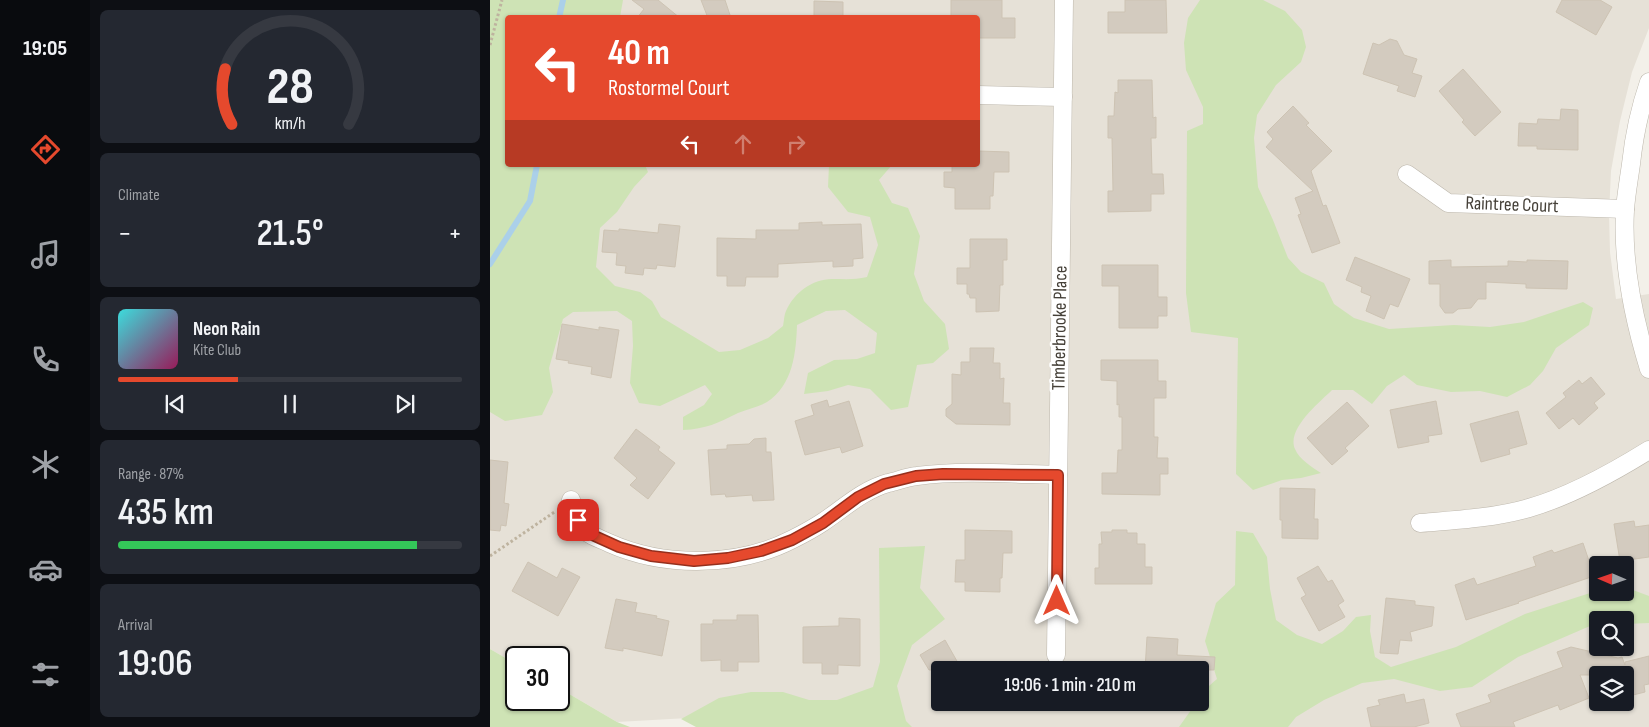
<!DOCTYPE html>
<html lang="en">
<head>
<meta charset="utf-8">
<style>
  :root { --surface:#171b24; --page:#242831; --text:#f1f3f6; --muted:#9ea1a6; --line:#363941; --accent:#e5492d }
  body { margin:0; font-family:"Sofia Sans Condensed",sans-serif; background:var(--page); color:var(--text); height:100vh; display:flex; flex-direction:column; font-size:19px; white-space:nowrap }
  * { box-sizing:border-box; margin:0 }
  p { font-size:16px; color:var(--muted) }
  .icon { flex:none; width:28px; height:28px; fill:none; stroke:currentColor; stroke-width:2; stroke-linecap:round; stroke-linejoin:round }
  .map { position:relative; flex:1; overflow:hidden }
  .sheet { display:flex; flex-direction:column; gap:10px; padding:10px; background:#0d0f14; width:400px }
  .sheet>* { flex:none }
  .top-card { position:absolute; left:15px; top:15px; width:475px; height:152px; border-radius:5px; box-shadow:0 1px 4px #0004; background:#e5492d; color:#fff; overflow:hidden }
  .needle { width:32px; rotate:272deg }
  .controls { position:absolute; left:1099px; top:556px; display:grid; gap:10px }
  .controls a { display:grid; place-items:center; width:45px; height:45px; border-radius:5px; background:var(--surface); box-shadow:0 1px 4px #0004; font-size:25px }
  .speed { position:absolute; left:15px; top:646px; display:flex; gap:10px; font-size:25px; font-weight:700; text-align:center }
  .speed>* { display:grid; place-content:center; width:65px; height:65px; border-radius:50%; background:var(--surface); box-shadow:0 1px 4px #0004; line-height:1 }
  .speed .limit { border:2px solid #111; border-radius:8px; background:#fff; color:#111 }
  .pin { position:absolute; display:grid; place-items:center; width:42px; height:42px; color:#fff; margin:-21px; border-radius:10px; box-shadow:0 2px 8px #0006 }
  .me { position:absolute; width:55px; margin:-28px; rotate:0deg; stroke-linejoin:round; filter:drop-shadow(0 0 4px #0008) }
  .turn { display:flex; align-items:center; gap:18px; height:105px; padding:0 20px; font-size:22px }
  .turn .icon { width:65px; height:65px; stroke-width:2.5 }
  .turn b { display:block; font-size:35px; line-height:42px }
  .lanes { display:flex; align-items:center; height:48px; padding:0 20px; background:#0003; justify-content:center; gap:25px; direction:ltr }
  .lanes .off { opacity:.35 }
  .big { font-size:38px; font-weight:600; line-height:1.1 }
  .sheet .tile { flex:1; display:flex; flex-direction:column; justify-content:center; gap:8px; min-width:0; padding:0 18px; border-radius:8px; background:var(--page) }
  .sheet .dial { align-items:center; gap:0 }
  .dial svg { height:130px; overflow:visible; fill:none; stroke:var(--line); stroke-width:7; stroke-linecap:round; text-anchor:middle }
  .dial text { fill:var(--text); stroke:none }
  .song { display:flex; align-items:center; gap:15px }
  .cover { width:60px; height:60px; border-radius:8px; background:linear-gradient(135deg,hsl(180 70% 55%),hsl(330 70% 35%)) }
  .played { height:5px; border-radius:2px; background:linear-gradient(90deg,var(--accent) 35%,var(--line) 35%) }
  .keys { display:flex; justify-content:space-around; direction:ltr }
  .heat { display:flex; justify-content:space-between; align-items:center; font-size:28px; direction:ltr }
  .charge { height:8px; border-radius:4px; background:linear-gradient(90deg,#34c759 87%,var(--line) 0) }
  .trip { position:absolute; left:441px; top:661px; width:278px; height:50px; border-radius:5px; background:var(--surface); box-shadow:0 1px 4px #0004; font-weight:600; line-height:50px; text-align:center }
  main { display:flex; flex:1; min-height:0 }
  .dock { display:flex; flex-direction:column; width:90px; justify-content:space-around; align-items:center; background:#090b0e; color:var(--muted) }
  .dock .icon { width:35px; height:35px }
  .dock .active { color:var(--accent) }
  .dock b { font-size:22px; color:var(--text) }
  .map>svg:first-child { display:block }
  .residential { fill:#e6e1d7; fill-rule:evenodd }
  .green { fill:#cee3b5 }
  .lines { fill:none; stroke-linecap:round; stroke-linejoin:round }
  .stream { stroke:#abd0e9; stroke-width:6 }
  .building { fill:#d3cbbf; stroke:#cdc3b3 }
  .street-casing { stroke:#bdb7ac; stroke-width:19 }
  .path { stroke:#beb39f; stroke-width:3; stroke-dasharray:2.5 2.5; stroke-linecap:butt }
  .street { stroke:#fff; stroke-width:18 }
  .route-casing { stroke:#952f1d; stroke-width:12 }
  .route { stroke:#e5492d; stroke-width:9 }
  .labels { text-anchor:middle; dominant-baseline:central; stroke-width:5; stroke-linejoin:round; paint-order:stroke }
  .street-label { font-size:19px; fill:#454038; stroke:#fff }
</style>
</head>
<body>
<main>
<nav class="dock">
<b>19:05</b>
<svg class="icon active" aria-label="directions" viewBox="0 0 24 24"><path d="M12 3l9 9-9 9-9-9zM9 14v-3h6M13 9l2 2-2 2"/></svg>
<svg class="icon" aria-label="music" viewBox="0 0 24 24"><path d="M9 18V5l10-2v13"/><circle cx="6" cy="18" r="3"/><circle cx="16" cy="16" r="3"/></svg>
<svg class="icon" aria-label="phone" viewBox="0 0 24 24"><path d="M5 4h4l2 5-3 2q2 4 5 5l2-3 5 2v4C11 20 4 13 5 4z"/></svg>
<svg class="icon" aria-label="climate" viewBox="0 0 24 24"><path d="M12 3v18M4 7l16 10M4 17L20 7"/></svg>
<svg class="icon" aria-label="car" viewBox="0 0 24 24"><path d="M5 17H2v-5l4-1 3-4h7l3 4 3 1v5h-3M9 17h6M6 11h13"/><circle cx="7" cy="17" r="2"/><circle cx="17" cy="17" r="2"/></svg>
<svg class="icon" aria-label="filters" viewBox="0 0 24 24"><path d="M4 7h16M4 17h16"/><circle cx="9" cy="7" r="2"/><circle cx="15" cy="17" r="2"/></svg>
</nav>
<section class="sheet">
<div class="tile dial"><svg viewBox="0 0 100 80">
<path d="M14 69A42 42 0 1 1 86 69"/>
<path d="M14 69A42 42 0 0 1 10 35" stroke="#e5492d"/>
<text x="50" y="56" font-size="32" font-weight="700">28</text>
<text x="50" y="72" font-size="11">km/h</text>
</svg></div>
<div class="tile"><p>Climate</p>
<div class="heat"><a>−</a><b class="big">21.5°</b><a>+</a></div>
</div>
<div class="tile">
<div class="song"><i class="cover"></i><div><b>Neon Rain</b><p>Kite Club</p></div></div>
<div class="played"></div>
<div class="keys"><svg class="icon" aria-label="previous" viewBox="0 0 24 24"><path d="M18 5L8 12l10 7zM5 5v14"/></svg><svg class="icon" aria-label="pause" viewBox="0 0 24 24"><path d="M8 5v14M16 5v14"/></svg><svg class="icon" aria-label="next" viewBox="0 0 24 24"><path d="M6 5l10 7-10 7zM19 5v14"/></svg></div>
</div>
<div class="tile"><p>Range · 87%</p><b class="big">435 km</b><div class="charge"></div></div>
<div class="tile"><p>Arrival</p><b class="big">19:06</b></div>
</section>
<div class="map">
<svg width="1159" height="727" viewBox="0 0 1159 727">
  <rect width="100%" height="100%" fill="#f3f0e9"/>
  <path class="residential" d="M127 0H1159V28L1142 72 1130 121 1121 171 1119 214 1120 252 1126 299 1159 294V727H398L378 708 127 722 69 688V658H26V664L0 649V411L112 165H488V18L113 17ZM1108 565H1135V592H1108ZM1108 620H1135V648H1108ZM450 670H710V702H450ZM1108 675H1135V702H1108Z"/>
  <g class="green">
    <path d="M0 0H133L130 17 18 18V165H155L158 172 144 187 127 212 110 228 106 267 125 286 150 292 162 301 171 317 229 352 250 350 278 338 293 326C294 322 294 315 296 311 304 293 322 279 342 279 355 279 365 280 377 277L388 245 380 217 358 212 338 187 339 165H402L389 180 402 203 418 208 430 236 424 274 434 301 455 324 459 349 443 363 427 365 418 407 401 410 380 389 358 385 338 391 314 394 318 373 344 360 367 359 385 353 387 333 355 310 336 311 307 325C306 353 303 385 277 402 269 407 257 409 248 413 228 423 216 429 193 430V417L214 405 222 394 215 385 170 406 149 403 140 383 143 346 142 321 127 311 83 312 73 319 59 368 63 392 52 415 15 421 0 412Z"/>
    <path d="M710 0H773L795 11 812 30 816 47 811 62 786 85 767 115 764 138 768 187 783 220 798 258 811 272 834 283 844 304 864 318 899 329 964 325 1000 327 1034 322 1093 302 1103 308 1099 325 1066 348 1053 371 1040 385 1017 397 990 391 961 392 927 385 914 375 897 386 882 404 863 390H842C830 402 796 429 805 449 809 459 822 467 831 473L811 478 792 480 763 490 746 474 748 338 701 332 696 293 697 131 713 124V107L696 70 694 43 698 18Z"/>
    <path d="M746 531 763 533 777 557 780 589 786 620 807 635 832 644 853 631 866 617 881 615 880 631 885 657 901 667 966 647 1035 614 1097 594 1107 591 1135 592V587L1159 596V623L1135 624V620H1108L1107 623 1028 657 982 687 950 691 904 679 872 683 834 700 806 717 798 727H689L706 703 710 702C710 692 719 686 727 679L715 641 726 603 745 585Z"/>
    <path d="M435 546 430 588 455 619 422 645 407 686 416 721 422 727H206L191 719 229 698 261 692H293L319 700H347L383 687 390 662 389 548Z"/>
    <path d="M0 649 26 664V700H69V688L127 722 140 727H0Z"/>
  </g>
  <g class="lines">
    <g class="stream">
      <path d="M69 18 73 0"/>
      <path d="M0 264 40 201 47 165"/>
    </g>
  </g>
  <g class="building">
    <path d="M142 0H168L190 18H147L154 9Z"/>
    <path d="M211 0H235L241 18H218Z"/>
    <path d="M461 0H512V18H525V38H488V18H461Z"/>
    <path d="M635 0H676L677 33H618V12H635Z"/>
    <path d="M1072 0H1110L1122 7 1106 35 1066 12Z"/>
    <path d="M324 1 353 2V18H324Z"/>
    <path d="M900 39 907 41 914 55 927 59 922 73 932 76 925 97 907 91 909 86 873 74 883 43 889 45Z"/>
    <path d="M973 69 1011 112 985 136 972 122 974 120 949 91Z"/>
    <path d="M628 80H662L663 118 666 117V138H661L662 174H673L674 194H661V211L618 212V191H623L622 138H618V116H624L625 92 628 93Z"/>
    <path d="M803 106 819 123 816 125 842 151 821 171 833 206 836 205 850 243 822 253 808 215 811 214 805 198 823 191 776 147 783 139 777 132Z"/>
    <path d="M1071 109 1088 110V150L1047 149V146H1028L1029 123 1047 124 1048 119 1070 120Z"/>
    <path d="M488 151 519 152V172H504L503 196H500V209H465V188L454 187V172H462V165H488Z"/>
    <path d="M332 222V225L371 224 373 258 363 259V266L343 267V261L288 264V277H256L255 286H237V276H227V238L266 239V230H309V223Z"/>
    <path d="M169 224 190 226 185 267 167 265 166 269 154 268 153 275 135 273 136 266 126 265 127 253 112 252 114 230 129 231V229L168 233Z"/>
    <path d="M480 239H517V260H513V285H510L509 311 486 312V298H480L479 294H477V284H467V268H480Z"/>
    <path d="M865 257 920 279 908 307 900 304 894 319 876 311 881 296 871 292 872 287 856 280Z"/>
    <path d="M961 260V267L1018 266V261L1037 262V260L1078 261 1077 289 1036 288V284L996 282V299H988L981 308 968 309 963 313H955L950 306V284H939V261Z"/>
    <path d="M612 265H668V297H677V316H668V328H629V286H612Z"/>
    <path d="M72 324 109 330V327L129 330 121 378 101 374 102 367 78 363 79 361 66 359Z"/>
    <path d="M480 348H504L503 363H510V379L514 378 513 403H520V425L466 424 456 416V409L462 404V374L471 375V362H480Z"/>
    <path d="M611 360H668V381H676V398H664V437H668L667 458H678V474H670V495L612 494V473H627L628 450H632V417H629V404L627 405V381L611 380Z"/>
    <path d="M1101 377 1115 394 1104 403 1108 408 1089 425 1083 418 1069 429 1056 413 1076 397 1073 393 1089 380 1092 384Z"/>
    <path d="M337 400 339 407 359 401 373 446 352 453 350 447 315 455 305 421 324 415 321 405Z"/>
    <path d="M946 401 952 434 938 436 939 442 908 448 900 410Z"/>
    <path d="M857 402 879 426 855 448 858 451 842 465 817 438Z"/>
    <path d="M1028 411 1037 444 1019 449 1020 454 991 462 980 424Z"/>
    <path d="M146 429 170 447 168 450 185 463 158 499 140 485 147 478 124 458Z"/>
    <path d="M276 438V452H281L284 500 263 501 262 495 236 497 235 494 221 495 218 450 237 449V445L259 444 264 439Z"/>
    <path d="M0 460 18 462 14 503 19 504 16 526 11 525 10 531 0 530Z"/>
    <path d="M790 488 825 489 824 519H828V539L792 538V520H790Z"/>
    <path d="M1144 521 1145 527 1159 525V557L1130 561 1124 524Z"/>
    <path d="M475 530 522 531V553H513L512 578H510V592L475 591V582H465L466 560H475Z"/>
    <path d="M622 530H637V533H647V544H655V567H662V584H605V568H609V544H612L611 532H622Z"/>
    <path d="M1093 543 1104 576 1028 602 1029 603 976 620 965 585 984 578 987 585 1046 566 1043 557 1062 550 1064 553Z"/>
    <path d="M38 562 67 578 72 568 90 577 68 616 22 591Z"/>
    <path d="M828 566 838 582 842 580 854 601 848 605 855 617 829 631 811 598 816 595 807 578Z"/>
    <path d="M896 598 925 601V605L944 607 942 626 920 632 922 641 910 640 908 654 890 653Z"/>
    <path d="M126 599 147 603 145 612 167 616 166 618 179 621 172 656 133 648V651L115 648Z"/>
    <path d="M247 615H268L269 662H248V671H231V660L211 661V624H223V620H247Z"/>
    <path d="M349 618 370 619V666L348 665V674H332V663H313V627L349 626Z"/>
    <path d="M657 637 688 639 687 655 725 657 724 670H655Z"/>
    <path d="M455 640 472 670H439L430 655Z"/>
    <path d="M1081 647 1128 658 1132 657 1135 665V662L1159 656V684L1154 685 1155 692 1135 697V675H1090L1099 698 1070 710 1068 705 1023 722 1025 727H971L966 714 1001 702 998 695 1073 667 1067 652Z"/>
    <path d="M914 694 916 703 934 699 939 723 924 727H881L877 708 890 705 888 700Z"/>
  </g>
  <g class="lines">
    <defs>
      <g id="street">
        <path d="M1159 82C1150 108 1144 136 1141 164 1139 179 1136 195 1135 210 1132 264 1143 317 1159 369"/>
        <path d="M488 95 573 97"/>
        <path d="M917 174 958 203 1135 209"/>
        <path d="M81 500C85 511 89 526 98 533 104 537 113 540 119 543 175 568 249 567 303 539 313 534 324 528 333 522 354 508 373 490 398 483 407 481 417 477 427 476 471 470 523 474 568 475"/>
        <path d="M930 523C966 520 1004 518 1039 508 1081 496 1122 473 1159 450"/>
        <path d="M566 655 574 0"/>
      </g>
    </defs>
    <use href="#street" class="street-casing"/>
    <g class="path">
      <path d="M0 45 12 0"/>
      <path d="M0 556 66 511"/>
    </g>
    <use href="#street" class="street"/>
  </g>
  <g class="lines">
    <defs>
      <path id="route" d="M88 520 98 533 129 547 161 556 204 561 238 558 271 551 302 540 333 523 368 497 394 484 426 476 453 474 568 475 567 601"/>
    </defs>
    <use href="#route" class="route-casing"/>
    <use href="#route" class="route"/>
  </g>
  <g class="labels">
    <g class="street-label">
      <text transform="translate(1022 205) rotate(2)">Raintree Court</text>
      <text transform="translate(570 328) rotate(-89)">Timberbrooke Place</text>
    </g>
  </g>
</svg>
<div class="controls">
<a><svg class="needle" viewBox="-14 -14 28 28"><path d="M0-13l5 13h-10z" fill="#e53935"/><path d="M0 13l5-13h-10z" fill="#9ea1a6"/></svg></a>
<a><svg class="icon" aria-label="search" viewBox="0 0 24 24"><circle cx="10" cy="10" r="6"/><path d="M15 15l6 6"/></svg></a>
<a><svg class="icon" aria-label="layers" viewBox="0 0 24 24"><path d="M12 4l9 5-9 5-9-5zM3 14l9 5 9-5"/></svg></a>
</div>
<div class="speed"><div class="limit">30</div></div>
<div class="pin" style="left:88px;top:520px;background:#d93025"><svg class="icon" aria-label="arrive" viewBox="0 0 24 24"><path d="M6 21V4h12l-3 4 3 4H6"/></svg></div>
<svg class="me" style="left:567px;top:601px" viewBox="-20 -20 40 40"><path d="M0-17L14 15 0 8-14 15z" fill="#e5492d" stroke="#fff" stroke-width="4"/></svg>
<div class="trip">19:06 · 1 min · 210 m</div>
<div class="top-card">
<div class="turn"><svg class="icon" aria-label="left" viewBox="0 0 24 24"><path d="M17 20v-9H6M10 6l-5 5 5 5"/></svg><div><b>40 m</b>Rostormel Court</div></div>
<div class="lanes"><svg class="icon" aria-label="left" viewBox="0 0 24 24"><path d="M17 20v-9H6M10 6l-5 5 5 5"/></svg><svg class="icon off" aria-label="ahead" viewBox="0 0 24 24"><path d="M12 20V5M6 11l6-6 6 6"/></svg><svg class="icon off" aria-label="right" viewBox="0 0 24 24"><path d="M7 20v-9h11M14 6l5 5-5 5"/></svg></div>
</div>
</div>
</main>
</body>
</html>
